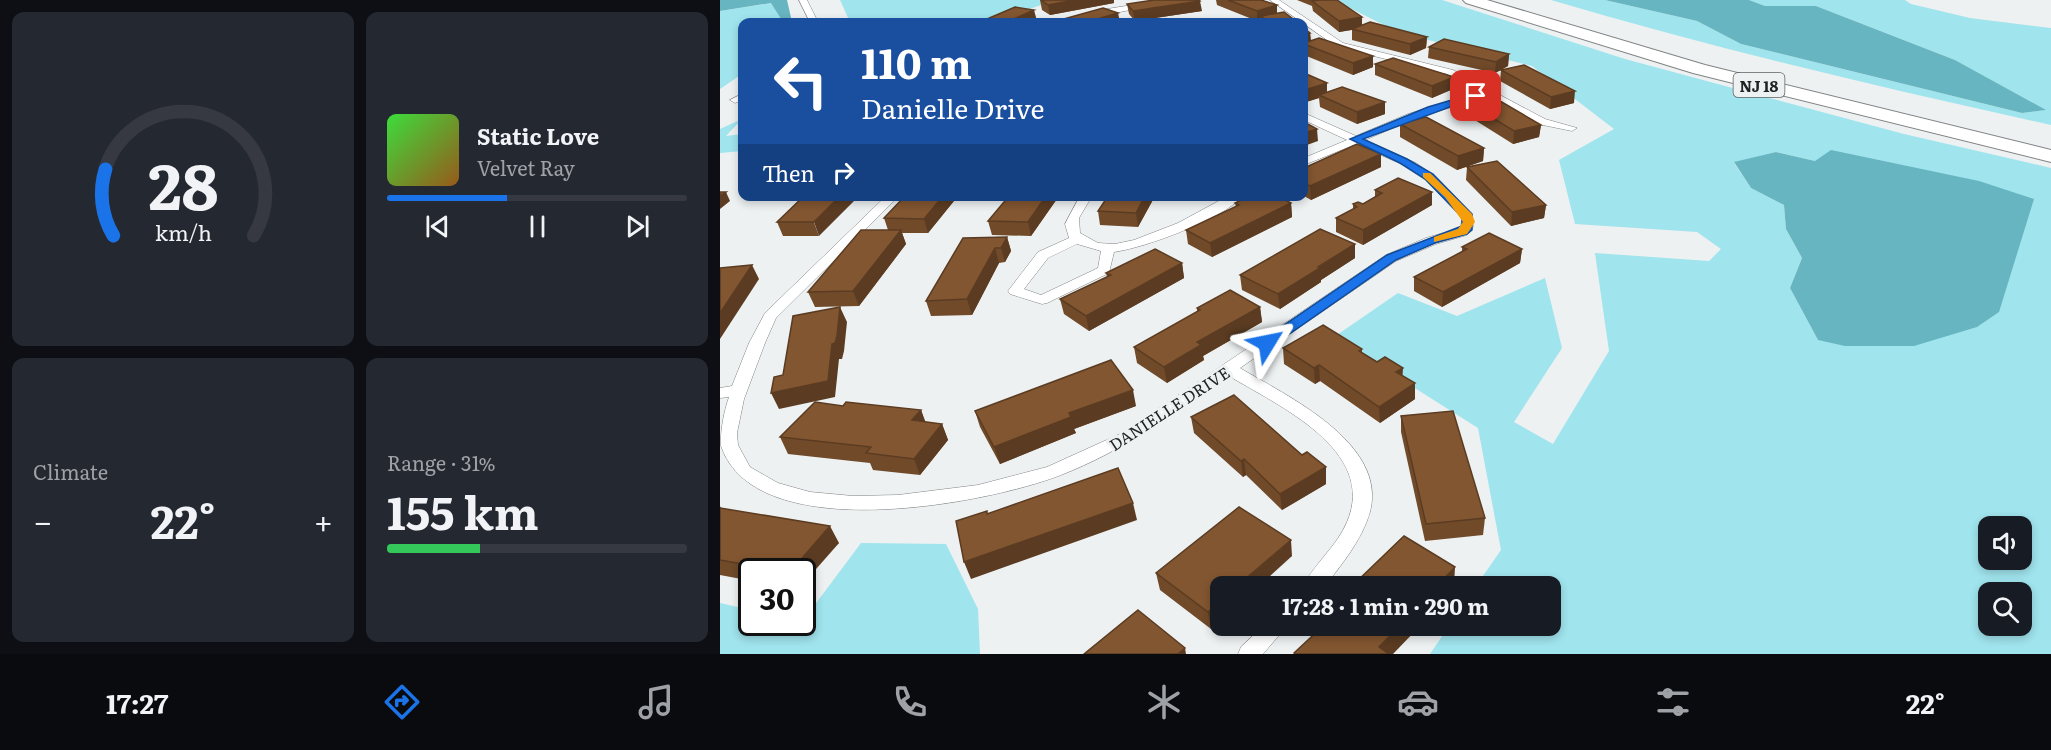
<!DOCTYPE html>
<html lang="en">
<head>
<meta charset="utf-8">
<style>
  :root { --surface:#171b24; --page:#242831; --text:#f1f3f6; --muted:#9ea1a6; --line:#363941; --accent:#1a73e8 }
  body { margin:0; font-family:Literata,serif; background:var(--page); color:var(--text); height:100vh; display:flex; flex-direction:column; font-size:22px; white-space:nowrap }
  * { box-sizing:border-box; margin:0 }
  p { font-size:20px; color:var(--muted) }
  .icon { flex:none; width:33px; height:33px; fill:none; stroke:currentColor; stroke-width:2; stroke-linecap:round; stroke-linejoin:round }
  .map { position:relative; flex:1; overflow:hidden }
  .side { display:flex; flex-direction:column; gap:12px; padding:12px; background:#0d0f14; width:720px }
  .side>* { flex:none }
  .hud { position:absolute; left:18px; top:18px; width:570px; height:183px; border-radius:12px; box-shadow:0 3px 9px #0003; background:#1a4fa0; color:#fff; overflow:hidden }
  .fabs { position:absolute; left:1258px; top:516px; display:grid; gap:12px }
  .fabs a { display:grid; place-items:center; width:54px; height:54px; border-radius:12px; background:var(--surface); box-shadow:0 3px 9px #0003; font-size:30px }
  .speed { position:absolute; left:18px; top:558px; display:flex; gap:12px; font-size:30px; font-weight:700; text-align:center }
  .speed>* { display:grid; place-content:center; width:78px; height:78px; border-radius:50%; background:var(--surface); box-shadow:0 3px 9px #0003; line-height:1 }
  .speed .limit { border:3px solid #111; border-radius:9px; background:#fff; color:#111 }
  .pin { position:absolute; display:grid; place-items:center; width:51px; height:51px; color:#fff; margin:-26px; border-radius:12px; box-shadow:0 3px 9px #0006 }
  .me { position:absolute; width:66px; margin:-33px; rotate:55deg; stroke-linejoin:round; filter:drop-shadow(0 0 4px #0008) }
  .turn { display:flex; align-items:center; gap:21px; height:126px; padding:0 24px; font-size:27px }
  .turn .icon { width:78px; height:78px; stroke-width:2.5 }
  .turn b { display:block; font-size:42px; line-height:51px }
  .then { display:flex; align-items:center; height:57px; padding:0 24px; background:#0003; gap:12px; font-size:22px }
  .big { font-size:45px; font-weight:700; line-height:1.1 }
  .side .tile { flex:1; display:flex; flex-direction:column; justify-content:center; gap:9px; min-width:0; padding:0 21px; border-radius:12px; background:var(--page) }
  .side .dial { align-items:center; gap:0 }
  .dial svg { height:156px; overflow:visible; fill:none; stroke:var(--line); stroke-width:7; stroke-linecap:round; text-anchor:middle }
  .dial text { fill:var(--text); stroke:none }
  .song { display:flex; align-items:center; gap:18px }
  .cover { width:72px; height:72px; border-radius:9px; background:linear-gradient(135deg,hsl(120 70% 55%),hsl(30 70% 35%)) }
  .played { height:6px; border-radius:3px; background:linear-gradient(90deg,var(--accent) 40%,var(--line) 40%) }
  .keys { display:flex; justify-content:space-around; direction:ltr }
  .heat { display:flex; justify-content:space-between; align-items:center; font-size:33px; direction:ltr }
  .charge { height:9px; border-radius:4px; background:linear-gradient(90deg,#34c759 31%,var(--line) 0) }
  .side .tiles { flex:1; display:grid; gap:12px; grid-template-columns:repeat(2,1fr) }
  .trip { position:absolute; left:490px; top:576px; width:351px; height:60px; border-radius:12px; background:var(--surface); box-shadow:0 3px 9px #0003; font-weight:700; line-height:60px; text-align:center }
  .dock { display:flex; height:96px; justify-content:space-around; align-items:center; background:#090b0e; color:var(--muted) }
  .dock .icon { width:42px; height:42px }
  .dock .active { color:var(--accent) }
  .dock b { font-size:27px; color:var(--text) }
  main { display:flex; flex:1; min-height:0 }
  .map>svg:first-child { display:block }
  .green { fill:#a0e4ed; fill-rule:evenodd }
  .water { fill:#67b5c0 }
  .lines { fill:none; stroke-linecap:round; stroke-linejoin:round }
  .street-casing { stroke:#808384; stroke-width:1 }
  .highway-casing { stroke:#808384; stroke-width:2 }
  .street { fill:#fff; fill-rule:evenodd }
  .highway { fill:#fff; fill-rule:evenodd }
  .wall { fill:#704a29 }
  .shaded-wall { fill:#5b3c22 }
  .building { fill:#825630; stroke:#5b3c22; stroke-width:1.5 }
  .route { fill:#1a73e8; stroke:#114b97; stroke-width:1.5 }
  .slow { fill:#f59e0b }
  .labels { text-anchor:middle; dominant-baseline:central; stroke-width:6; stroke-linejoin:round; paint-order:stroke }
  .shield { fill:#edf1f2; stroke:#5e6060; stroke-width:1.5 }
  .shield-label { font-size:15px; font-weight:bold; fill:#212222 }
  .street-label { font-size:16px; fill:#212222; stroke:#edf1f2 }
</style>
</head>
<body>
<main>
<section class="side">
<div class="tiles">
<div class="tile dial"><svg viewBox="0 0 100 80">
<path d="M14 69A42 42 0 1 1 86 69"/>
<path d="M14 69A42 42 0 0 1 10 35" stroke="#1a73e8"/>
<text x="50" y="56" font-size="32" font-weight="700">28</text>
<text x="50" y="72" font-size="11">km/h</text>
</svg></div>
<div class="tile">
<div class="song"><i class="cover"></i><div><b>Static Love</b><p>Velvet Ray</p></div></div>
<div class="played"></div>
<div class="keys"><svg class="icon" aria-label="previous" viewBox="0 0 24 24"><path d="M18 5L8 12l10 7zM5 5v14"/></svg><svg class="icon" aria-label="pause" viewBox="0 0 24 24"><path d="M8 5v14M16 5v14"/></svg><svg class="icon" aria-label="next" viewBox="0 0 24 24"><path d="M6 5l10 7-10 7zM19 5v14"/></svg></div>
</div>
<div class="tile"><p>Climate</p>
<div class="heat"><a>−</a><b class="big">22°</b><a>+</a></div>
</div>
<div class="tile"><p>Range · 31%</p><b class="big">155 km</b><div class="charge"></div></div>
</div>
</section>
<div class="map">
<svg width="1331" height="654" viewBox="0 0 1331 654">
  <rect width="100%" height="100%" fill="#edf1f2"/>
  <g class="green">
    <path d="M120 0H348L321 5 272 22H130Z"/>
    <path d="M614 0H722L905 59 1184 134 1331 168V654H710L729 626H831V586H756L781 550 758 428 614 337 678 293 737 316 825 278 842 348 794 422 833 444 889 351 875 253 989 261 1001 249 977 232 855 224 839 160 894 129 812 66 680 33ZM1056 152 1095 161 1098 340 1070 288 1082 258 1066 229 1064 205 1031 188 1014 163ZM1269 526H1302V560H1269ZM1269 592H1302V626H1269Z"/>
    <path d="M831 0H885L977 21 1021 44 1302 113 1325 110 1235 60 1096 6H1045L1029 0H1185L1191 4 1250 18 1331 28V125C1163 88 996 49 831 0Z"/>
    <path d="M52 3 63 22H22V74L0 89V11Z"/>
    <path d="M22 119 6 136 22 134V151L0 153V129Z"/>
    <path d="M141 543 226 544 258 609 260 654H0V603L31 610 32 622H82Z"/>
  </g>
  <g class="water">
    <path d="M0 0H67L72 22H63L51 3 0 11Z"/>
    <path d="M885 0H1029L1045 6H1096L1235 60 1326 110 1302 113 1021 44 977 21Z"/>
    <path d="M1111 150 1259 181 1314 199 1279 312 1257 327 1194 346H1125L1098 340 1070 288 1082 258 1066 229 1064 205 1031 188 1014 162 1056 152 1095 161Z"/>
  </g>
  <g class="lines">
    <defs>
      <g id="street">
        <path d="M79 0H87L98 22H90Z"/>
        <path d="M443 0H463L347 22H334L381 10Z"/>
        <path d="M550 0H559L623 43 733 70 825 119 857 128 852 131 818 124 767 96 696 118 645 140 696 163 713 175 752 214 753 227 747 235 716 244 676 261 520 368C567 396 668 443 650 512 642 540 622 564 605 586H583C595 563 617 546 627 522 658 450 557 405 509 376 455 413 403 451 341 475 267 504 35 548 1 446 0 432 4 411 9 397L0 398V388L12 386 29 343 45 313 166 196H179L56 318 45 343 24 399 17 433 18 445 30 467 58 483 90 492 133 496 178 495 258 485 327 467 402 433 666 255 706 238 737 229 741 226 742 218 705 179 688 167 636 144 584 165V158L627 140 584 120V113L636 136 688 114 759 92 727 74 617 47Z"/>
        <path d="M22 94V100L15 103 10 100Z"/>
        <path d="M360 196H372L359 218 360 233 378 243 395 244 414 240 458 223 508 196H524C499 220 428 247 394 252L389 273 327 303 322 304 290 294 288 291 318 252 349 238 345 224ZM357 244 381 251 378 268 321 295 304 289 328 258Z"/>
        <path d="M543 626H567L543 654H518L521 647Z"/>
      </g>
      <path id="highway" d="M743 0H767L985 65 1331 150V162L973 73 746 3Z"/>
    </defs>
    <use href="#street" class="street-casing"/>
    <use href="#highway" class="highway-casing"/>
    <use href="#street" class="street"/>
    <use href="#highway" class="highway"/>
  </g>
  <g class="wall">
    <path d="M320 0 394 3 330 15 322 10Z"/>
    <path d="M496 0H541L557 13 577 22H541V20L537 21 497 5Z"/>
    <path d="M577 0H617L642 25 707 37 706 48 690 55 632 40V30L619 32 593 11 592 6Z"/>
    <path d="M407 4 482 11 415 21 409 14Z"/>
    <path d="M584 28 590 33 591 41 653 56V67L633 75 584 55Z"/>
    <path d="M709 47 789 54 788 66 781 70 854 103 830 109 780 81 781 70 775 73 708 58Z"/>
    <path d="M655 64 734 77 733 89 712 98 655 75Z"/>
    <path d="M584 73 607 92 665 114 637 124 600 107 599 98 586 102 584 101Z"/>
    <path d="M743 100 821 125 819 137 793 144 742 112Z"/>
    <path d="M680 124 764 148 763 161 737 170 680 137Z"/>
    <path d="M661 154V167L591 200 584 196V168Z"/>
    <path d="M747 167 826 205 824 218 791 226 746 180Z"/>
    <path d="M655 190 712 192V205L643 245 616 232V218L633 209V204H643L655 197Z"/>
    <path d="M84 196 99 236H63L57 222Z"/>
    <path d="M185 196H238L208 233H182L186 244 139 306 95 307 88 292 168 230 164 218Z"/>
    <path d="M339 196 311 236 272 235 268 221Z"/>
    <path d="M388 196H435L418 227 380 225 378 211Z"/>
    <path d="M515 203H571L572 217 492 257 468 244 466 230 516 207Z"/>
    <path d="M287 237 291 251 285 262 279 263 252 315 211 316 206 301Z"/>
    <path d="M635 244V258L601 280V282L560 309 522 290 520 275Z"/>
    <path d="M742 247 802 249 800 263 722 307 694 291V277L742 252Z"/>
    <path d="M462 263 464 278 369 331 344 314 340 299 387 277 386 273Z"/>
    <path d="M540 307 542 322 483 356 484 360 447 383 417 363 414 347 477 312V308Z"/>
    <path d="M563 348 642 349V353L683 376 695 399 660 423 600 381 595 384 564 364Z"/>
    <path d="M123 406 201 410 205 422 222 424 228 440 200 475 153 470 150 463 68 454 60 437Z"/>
    <path d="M416 406 354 429 356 433 280 464 260 427 255 411Z"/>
    <path d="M681 416 765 518 763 535 705 541 681 432Z"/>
    <path d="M471 417 582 455 606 484 562 510 526 475 523 477 474 433Z"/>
    <path d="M0 506 1 508 119 543 82 572H32V581L0 575Z"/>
    <path d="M572 556 501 586V620L491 629 440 590 436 573Z"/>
  </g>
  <g class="shaded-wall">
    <path d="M355 0H394V3L330 15 328 5Z"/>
    <path d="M480 1 482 11 415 21 413 11Z"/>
    <path d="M557 5V15L541 16V20L537 21V11Z"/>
    <path d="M314 10 317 21 313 22H287Z"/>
    <path d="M398 13 400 22H367Z"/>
    <path d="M642 17V28L619 32V21Z"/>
    <path d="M590 33 591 44H584V34Z"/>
    <path d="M707 37 706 48 690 55V44Z"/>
    <path d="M789 54 788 66 775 73 776 62Z"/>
    <path d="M653 56V67L633 75V63Z"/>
    <path d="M734 77 733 89 712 98V86Z"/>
    <path d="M607 83V95H599V98L586 102 585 90Z"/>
    <path d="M855 91 854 103 830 109 831 97Z"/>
    <path d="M665 102V114L637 124V112Z"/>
    <path d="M821 125 819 137 793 144 794 131Z"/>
    <path d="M597 129 598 141 584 146V133Z"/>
    <path d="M764 148 763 161 737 170 738 156Z"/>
    <path d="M661 154V167L591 200 590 186Z"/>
    <path d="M6 192 10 201 0 209V196Z"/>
    <path d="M712 192V205L643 245V230Z"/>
    <path d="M120 196H139L99 236 94 222Z"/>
    <path d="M223 196H238L208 233 204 219Z"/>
    <path d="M326 196H339L311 236 308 222Z"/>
    <path d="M425 196H435L418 227 416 213Z"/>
    <path d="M571 203 572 217 492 257 490 243Z"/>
    <path d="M826 205 824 218 791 226 792 212Z"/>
    <path d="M181 230 186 244 139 306 133 291Z"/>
    <path d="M287 237 291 251 285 262 281 248Z"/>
    <path d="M635 244V258L601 280V282L560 309 558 294 598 267Z"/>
    <path d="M275 248 279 263 252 315 247 299Z"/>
    <path d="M802 249 800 263 722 307 723 292Z"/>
    <path d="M462 263 464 278 369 331 366 316Z"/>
    <path d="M32 265 39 279 0 339V313Z"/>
    <path d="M120 307 127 322 124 351 122 359H119L115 397 59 409 51 393 112 344Z"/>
    <path d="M540 307 542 322 483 356 484 360 447 383 444 367 477 342Z"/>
    <path d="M599 365 600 381 595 384 594 368Z"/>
    <path d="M683 368 682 384 676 372Z"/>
    <path d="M695 383V399L660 423 659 407Z"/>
    <path d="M413 390 416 406 354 429 356 433 280 464 274 447 349 413Z"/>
    <path d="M201 410 207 426 192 420Z"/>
    <path d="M222 424 228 440 200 475 194 459Z"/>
    <path d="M524 459 526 475 523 477 521 461Z"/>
    <path d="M606 467V484L562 510 560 494Z"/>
    <path d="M413 503 417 520 251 579 244 562Z"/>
    <path d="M110 526 119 543 82 585V572H70Z"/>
    <path d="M571 540 572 556 539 586H517Z"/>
    <path d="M735 567 734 586H717Z"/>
    <path d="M501 601V620L491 629 488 612Z"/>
    <path d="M680 626H700L673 654H659V647Z"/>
    <path d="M465 648 466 654H458Z"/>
  </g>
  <g class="building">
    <path d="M321 0H355L328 5Z"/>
    <path d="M434 0H479L480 1 413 11 407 4Z"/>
    <path d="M508 0H541L557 5 537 11Z"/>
    <path d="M600 0H617L642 17 619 21 592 1Z"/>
    <path d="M295 7 314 10 287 22H260Z"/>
    <path d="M383 8 398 13 367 22H333Z"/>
    <path d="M564 12 577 22H549L541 16Z"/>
    <path d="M650 22 707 37 690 44 632 29Z"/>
    <path d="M584 28 590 33 584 34Z"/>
    <path d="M599 38 653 56 633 63 584 44V43Z"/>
    <path d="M724 39 789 54 776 62 709 47Z"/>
    <path d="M673 58 734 77 712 86 655 64Z"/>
    <path d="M804 65 855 91 831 97 781 70Z"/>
    <path d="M584 73 607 83 585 90H584Z"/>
    <path d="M622 87 665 102 637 112 599 95Z"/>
    <path d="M768 94 821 125 794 131 743 100Z"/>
    <path d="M706 117 764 148 738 156 680 124Z"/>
    <path d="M584 122 597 129 584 133Z"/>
    <path d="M637 144 661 154 590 186 584 183V168Z"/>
    <path d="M777 161 826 205 792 212 747 167Z"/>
    <path d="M678 178 712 192 643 230 616 218 637 207 633 204 638 202 643 204 662 193 655 190Z"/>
    <path d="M0 192H6L0 196Z"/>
    <path d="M84 196H120L94 222H57Z"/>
    <path d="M185 196H223L204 219 164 218Z"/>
    <path d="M289 196H326L308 222 268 221Z"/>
    <path d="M388 196H425L416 213 378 211Z"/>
    <path d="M530 196H558L571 203 490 243 466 230 519 205 515 203Z"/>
    <path d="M600 229 635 244 598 267 600 268 558 294 520 275Z"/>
    <path d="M141 230H181L133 291 88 292Z"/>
    <path d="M769 233 802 249 723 292 694 277 747 249 742 247Z"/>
    <path d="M287 237 281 248H275L247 299 206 301 243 238Z"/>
    <path d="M435 249 462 263 366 316 340 299 391 275 386 273Z"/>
    <path d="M32 265 0 313V268Z"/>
    <path d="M510 290 540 307 477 342 481 345 444 367 414 347 480 310 477 308Z"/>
    <path d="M120 307 117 336 115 343 112 344 108 381 51 393 54 377 63 375 73 316Z"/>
    <path d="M603 325 642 349 639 351 657 362 665 357 683 368 676 372 695 383 659 407 599 365 594 368 563 348Z"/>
    <path d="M391 360 413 390 349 413 351 417 274 447 255 411Z"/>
    <path d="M514 395 582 455 587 452 606 467 560 494 524 459 521 461 471 417Z"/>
    <path d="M95 402 123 406 126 402 201 410 192 420 222 424 194 459 146 453 151 447 60 437Z"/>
    <path d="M733 411 765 518 706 524 681 416Z"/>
    <path d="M398 468 413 503 244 562 236 521 267 511V514Z"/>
    <path d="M519 507 571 540 517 586H501V601L488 612 436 573Z"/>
    <path d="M0 508 110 526 70 572H67L0 560Z"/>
    <path d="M684 536 735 567 717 586H632Z"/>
    <path d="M418 610 465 648 458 654H364Z"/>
    <path d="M603 626H680L659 647 669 654H575L574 653Z"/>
  </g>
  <path class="route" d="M752 94 760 96 643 139 687 159 713 174 752 214V230L747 234 715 243 676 260 552 346H542V340L667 255 742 226V217L705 179 680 163 630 139 708 107Z"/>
  <path class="slow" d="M703 173H710L752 214 755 222 747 234 714 242V237L738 229 743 222 725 197 703 177Z"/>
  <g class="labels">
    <rect class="shield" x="1013.5" y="73" width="51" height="24" rx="4.5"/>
    <g class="shield-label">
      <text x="1039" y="85">NJ 18</text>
    </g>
    <g class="street-label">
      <text transform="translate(449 408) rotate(-33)">DANIELLE DRIVE</text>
    </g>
  </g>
</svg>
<div class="fabs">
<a><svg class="icon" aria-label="sound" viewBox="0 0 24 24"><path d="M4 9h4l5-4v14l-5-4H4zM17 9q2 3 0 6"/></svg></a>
<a><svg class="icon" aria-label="search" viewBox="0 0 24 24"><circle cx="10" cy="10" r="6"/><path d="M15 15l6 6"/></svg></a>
</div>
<div class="speed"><div class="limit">30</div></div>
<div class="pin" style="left:756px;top:96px;background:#d93025"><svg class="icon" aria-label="arrive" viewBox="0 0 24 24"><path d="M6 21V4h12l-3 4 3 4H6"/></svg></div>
<svg class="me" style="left:547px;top:343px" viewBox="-20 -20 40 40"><path d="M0-17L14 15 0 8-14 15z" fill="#1a73e8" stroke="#fff" stroke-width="4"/></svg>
<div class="trip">17:28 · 1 min · 290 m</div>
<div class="hud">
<div class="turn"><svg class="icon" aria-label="left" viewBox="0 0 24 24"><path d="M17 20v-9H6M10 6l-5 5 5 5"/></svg><div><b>110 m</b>Danielle Drive</div></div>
<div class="then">Then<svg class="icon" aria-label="right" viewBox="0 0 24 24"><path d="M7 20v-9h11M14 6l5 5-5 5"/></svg></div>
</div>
</div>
</main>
<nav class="dock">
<b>17:27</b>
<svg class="icon active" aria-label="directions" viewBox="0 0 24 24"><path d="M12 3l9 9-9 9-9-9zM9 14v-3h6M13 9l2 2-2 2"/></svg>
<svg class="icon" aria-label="music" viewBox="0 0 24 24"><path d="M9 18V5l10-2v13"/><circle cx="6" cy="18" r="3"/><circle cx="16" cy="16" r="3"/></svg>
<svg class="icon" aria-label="phone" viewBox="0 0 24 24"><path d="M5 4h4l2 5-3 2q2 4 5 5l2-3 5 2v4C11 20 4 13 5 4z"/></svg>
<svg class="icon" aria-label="climate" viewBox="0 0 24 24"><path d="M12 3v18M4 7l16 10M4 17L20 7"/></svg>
<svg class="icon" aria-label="car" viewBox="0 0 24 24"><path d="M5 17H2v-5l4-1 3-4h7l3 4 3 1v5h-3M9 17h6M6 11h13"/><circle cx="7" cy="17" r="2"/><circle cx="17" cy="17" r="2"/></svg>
<svg class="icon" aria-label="filters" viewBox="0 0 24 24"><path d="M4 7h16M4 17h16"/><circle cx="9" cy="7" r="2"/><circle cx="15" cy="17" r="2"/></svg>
<b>22°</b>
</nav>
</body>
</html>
